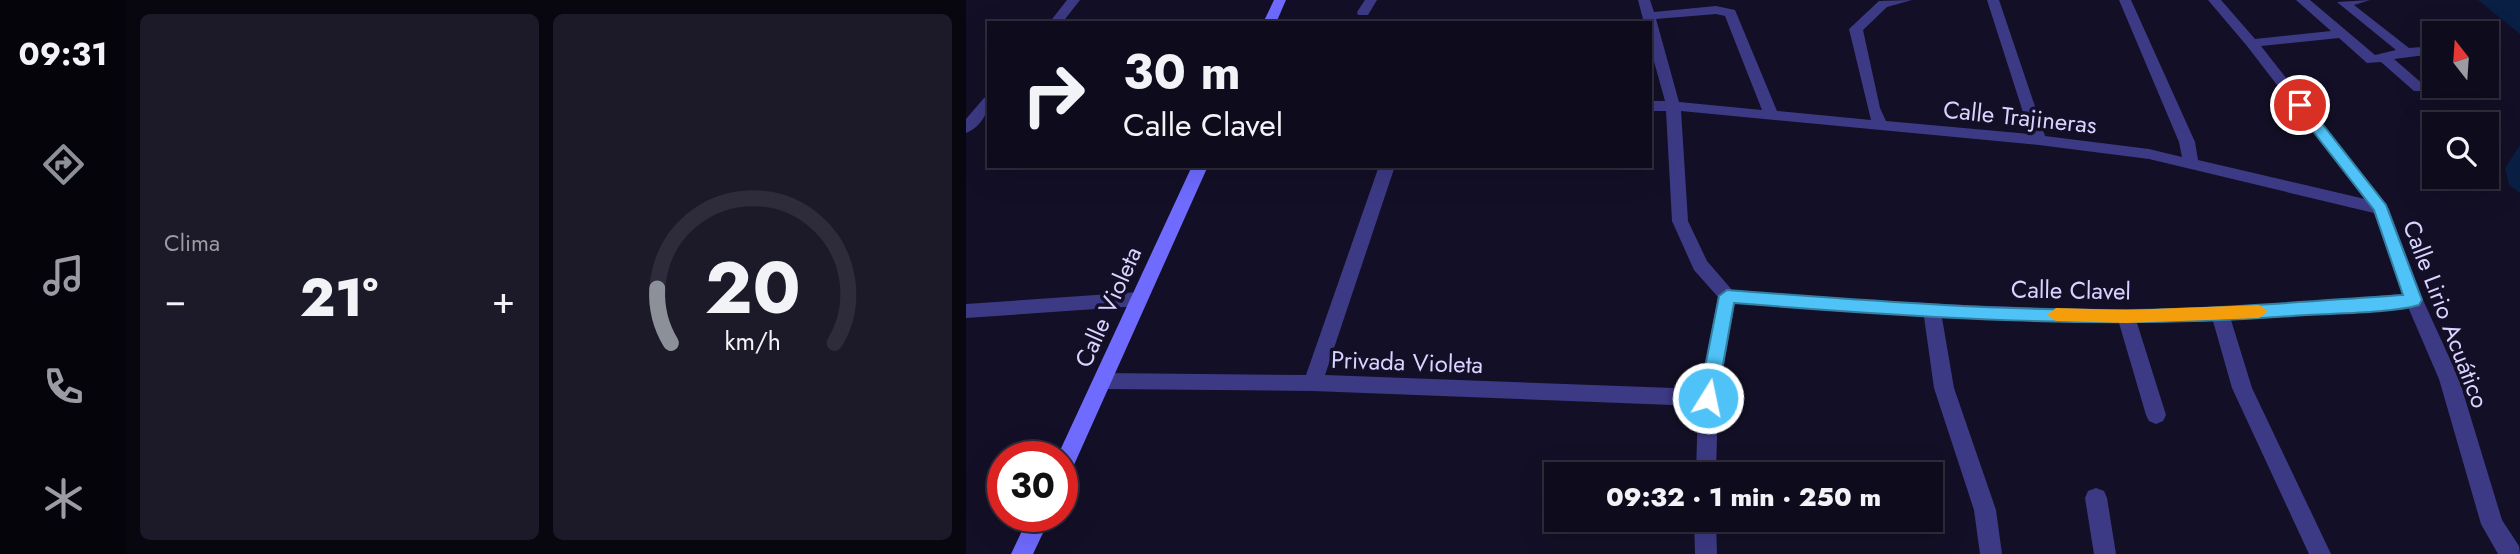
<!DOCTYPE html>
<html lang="es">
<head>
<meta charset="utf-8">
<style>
  :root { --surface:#0e0b1c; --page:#1c1929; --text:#f1f3f6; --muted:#9b9ba3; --line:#2e2b3b; --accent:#8c9099 }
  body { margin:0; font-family:Jost,sans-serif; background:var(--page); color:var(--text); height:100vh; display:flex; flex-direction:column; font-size:26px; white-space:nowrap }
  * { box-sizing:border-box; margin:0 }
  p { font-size:23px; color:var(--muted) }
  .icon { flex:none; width:38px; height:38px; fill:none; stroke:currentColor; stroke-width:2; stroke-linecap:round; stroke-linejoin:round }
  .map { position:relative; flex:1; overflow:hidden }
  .details { display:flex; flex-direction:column; gap:14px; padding:14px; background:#08060f; width:840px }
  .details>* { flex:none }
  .hud { position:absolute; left:21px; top:21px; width:665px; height:147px; border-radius:0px; box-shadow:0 7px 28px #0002,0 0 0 2px var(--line); background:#0e0b1c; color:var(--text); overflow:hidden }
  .needle { width:46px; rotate:343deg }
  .buttons { position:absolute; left:1456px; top:21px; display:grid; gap:14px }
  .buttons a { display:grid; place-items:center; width:77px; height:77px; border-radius:0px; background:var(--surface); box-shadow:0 7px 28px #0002,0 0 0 2px var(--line); font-size:35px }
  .speed { position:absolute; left:21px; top:441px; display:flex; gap:14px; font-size:35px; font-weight:700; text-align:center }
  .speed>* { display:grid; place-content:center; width:91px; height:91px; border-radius:50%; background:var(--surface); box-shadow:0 7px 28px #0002,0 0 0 2px var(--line); line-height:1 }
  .speed .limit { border:10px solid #d22; background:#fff; color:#111 }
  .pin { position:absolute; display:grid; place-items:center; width:60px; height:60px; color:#fff; margin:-30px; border:4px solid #fff; border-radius:50%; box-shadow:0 2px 7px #0007 }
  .me { position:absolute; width:77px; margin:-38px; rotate:10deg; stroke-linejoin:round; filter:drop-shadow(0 0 5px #0008) }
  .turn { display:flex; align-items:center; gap:24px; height:147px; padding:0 21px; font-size:32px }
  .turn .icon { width:91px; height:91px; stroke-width:2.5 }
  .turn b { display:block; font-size:49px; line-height:60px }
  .big { font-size:52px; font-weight:800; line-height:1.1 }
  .details .widget { flex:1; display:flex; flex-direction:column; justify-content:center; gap:10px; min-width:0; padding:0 24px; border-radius:10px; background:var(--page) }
  .details .dial { align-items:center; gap:0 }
  .dial svg { height:182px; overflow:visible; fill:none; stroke:var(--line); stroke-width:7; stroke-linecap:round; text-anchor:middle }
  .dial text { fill:var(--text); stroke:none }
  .heat { display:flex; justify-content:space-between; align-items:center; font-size:38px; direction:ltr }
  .details .tiles { flex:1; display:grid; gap:14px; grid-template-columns:repeat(2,1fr) }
  .trip { position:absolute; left:578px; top:462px; width:399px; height:70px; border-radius:0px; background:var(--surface); box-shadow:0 7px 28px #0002,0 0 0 2px var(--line); font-weight:800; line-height:70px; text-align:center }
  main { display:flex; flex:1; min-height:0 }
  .tab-bar { display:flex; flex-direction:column; width:126px; justify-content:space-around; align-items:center; background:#06040b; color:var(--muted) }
  .tab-bar .icon { width:49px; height:49px }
  .tab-bar .active { color:var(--accent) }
  .tab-bar b { font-size:32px; color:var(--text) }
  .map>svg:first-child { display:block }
  .water { fill:#0a1f44 }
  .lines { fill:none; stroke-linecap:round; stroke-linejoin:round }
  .street { fill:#3d3a85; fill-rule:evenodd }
  .secondary { fill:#6f6bff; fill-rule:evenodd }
  .route { fill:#4fc3f7; stroke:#337fa1; stroke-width:2 }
  .slow { fill:#f59e0b }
  .labels { text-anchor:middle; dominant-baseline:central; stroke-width:7; stroke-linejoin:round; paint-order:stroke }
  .street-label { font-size:24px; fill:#d9d4ff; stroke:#130f26 }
</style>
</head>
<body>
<main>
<nav class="tab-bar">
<b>09:31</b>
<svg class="icon active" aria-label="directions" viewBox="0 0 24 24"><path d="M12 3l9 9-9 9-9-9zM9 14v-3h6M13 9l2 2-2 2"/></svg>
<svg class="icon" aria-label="music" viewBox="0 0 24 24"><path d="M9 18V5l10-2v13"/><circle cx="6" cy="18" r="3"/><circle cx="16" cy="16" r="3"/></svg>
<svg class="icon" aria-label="phone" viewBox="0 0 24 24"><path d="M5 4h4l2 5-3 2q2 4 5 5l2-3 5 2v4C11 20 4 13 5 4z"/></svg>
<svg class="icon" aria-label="climate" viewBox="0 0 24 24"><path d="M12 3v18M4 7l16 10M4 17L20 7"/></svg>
</nav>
<section class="details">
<div class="tiles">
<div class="widget"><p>Clima</p>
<div class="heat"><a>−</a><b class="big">21°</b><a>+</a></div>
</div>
<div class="widget dial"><svg viewBox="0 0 100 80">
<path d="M14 69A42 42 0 1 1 86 69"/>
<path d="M14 69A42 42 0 0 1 8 45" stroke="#8c9099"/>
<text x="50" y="56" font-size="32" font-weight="700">20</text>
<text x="50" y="72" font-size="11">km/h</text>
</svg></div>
</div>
</section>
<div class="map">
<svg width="1554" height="554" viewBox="0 0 1554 554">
  <rect width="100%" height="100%" fill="#130f26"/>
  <g class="water">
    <path d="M1512 0H1554V34Z"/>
    <path d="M1554 145V193L1543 185 1539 168Z"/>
  </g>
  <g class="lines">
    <g class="street">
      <path d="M101 0H114L96 23H83Z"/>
      <path d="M399 0H411L402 15H392L391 12Z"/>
      <path d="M672 0H684L688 12 750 6 769 10 811 111 905 120 883 29 913 1 946 0 921 7 897 30 914 108 920 121 1064 134 1021 0H1033L1079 136 1183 149 1216 157 1213 142 1153 0H1165L1229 142 1232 160 1399 199 1281 46 1242 0H1255L1289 39 1365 31 1330 0H1344L1409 55 1430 50 1371 2 1404 0 1388 5 1443 48 1468 46V54L1428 59 1458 85V91H1448L1415 62 1401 63 1373 38 1295 46 1423 209 1457 300 1493 379 1536 520 1553 546 1554 554H1532L1515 524 1473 379 1442 307 1265 320 1286 388 1365 554H1343L1266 388 1247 321 1171 323 1200 415 1197 421 1190 424 1183 421 1180 415 1153 323 976 318 988 388 1030 510 1036 554H1014L1008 510 968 388 958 317 769 303 752 398 750 474H730L732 406 347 391 138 389 131 387 128 381 131 375 138 373 340 375 413 166H429L359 375 734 389 752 297 728 270 706 221 700 111H684V101H699L684 47V23H678ZM750 14 759 16 796 110 713 102 690 19ZM715 111 1073 145 1183 159 1408 213 1437 294C1356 300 1275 307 1194 309 1051 310 908 301 766 290L741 261 722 221Z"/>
      <path d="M23 97C23 112 15 127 0 133V119L18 98Z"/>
      <path d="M173 292 179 294 182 299 179 304 173 306 0 318V304Z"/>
      <path d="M1130 488 1138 491 1141 498 1150 554H1128L1119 498 1122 491Z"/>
      <path d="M728 520H750L751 554H729Z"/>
    </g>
    <g class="secondary">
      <path d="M308 0H320L310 23H297Z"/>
      <path d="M226 166H242L103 476 96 478V457H91Z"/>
      <path d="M63 516H85L67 554H45Z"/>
    </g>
  </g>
  <path class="route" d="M1334 101 1339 102 1420 205 1456 300 1453 305C1423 314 1360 313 1326 316 1140 330 954 318 768 303L751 398 742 406 736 403 733 398 753 296 761 290C895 300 1028 311 1163 310 1254 309 1346 301 1437 295L1408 210 1329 108 1327 105Z"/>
  <path class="slow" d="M1293 305 1302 311 1293 318 1160 323 1090 321 1081 315 1090 308 1160 310Z"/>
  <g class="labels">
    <g class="street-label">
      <text transform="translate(1054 117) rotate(6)">Calle Trajineras</text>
      <text transform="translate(1105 290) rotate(1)">Calle Clavel</text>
      <text transform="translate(142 307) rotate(-66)">Calle Violeta</text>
      <text transform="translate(1480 314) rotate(69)">Calle Lirio Acuático</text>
      <text transform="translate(441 362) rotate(2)">Privada Violeta</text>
    </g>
  </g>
</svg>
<div class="buttons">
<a><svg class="needle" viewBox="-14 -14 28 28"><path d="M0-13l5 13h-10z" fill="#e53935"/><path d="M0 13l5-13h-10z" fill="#9b9ba3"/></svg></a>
<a><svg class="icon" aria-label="search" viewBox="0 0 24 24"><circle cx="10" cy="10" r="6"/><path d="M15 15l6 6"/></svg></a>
</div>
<div class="speed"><div class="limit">30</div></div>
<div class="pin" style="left:1334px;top:105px;background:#d93025"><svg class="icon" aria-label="arrive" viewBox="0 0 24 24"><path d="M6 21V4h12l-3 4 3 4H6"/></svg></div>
<svg class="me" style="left:742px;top:398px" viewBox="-20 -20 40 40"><circle r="17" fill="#4fc3f7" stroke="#fff" stroke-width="3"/><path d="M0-11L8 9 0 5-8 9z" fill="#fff"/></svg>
<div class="trip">09:32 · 1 min · 250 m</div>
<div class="hud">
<div class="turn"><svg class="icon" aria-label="right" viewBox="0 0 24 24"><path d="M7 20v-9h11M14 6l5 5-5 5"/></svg><div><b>30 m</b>Calle Clavel</div></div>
</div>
</div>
</main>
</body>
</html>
